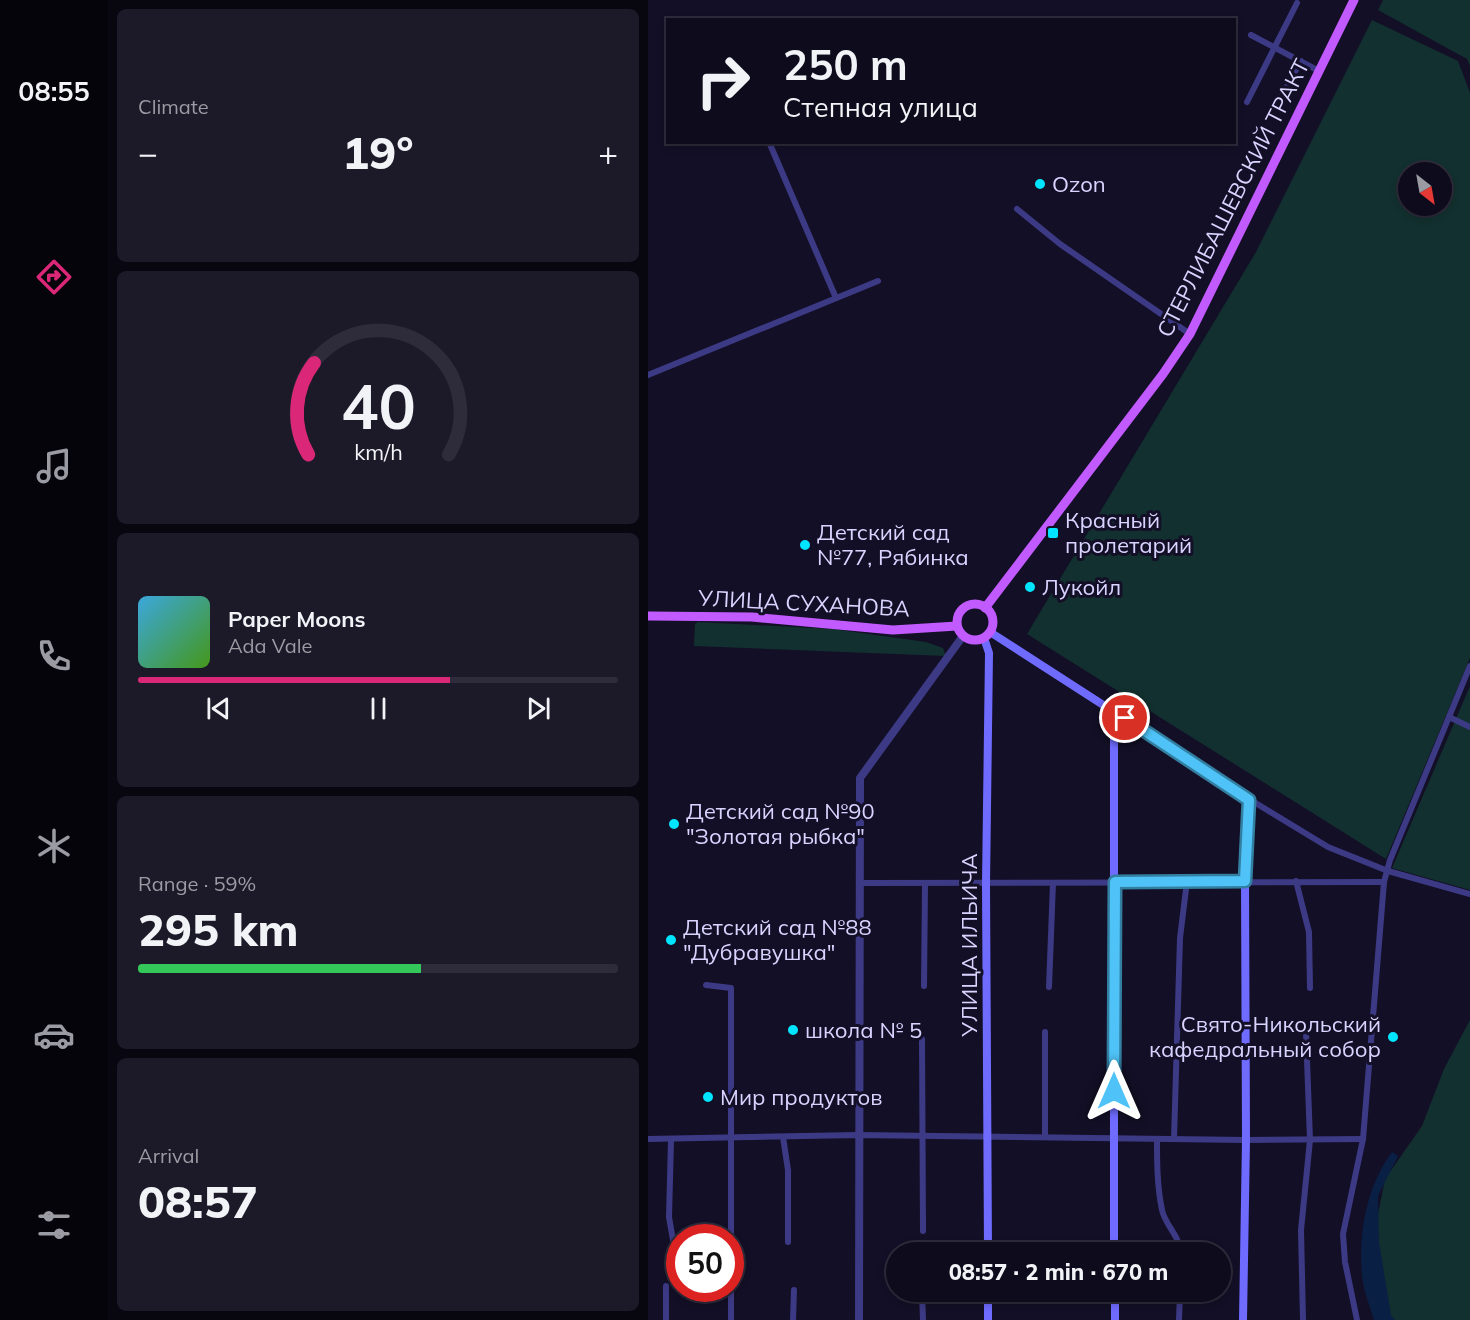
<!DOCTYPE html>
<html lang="en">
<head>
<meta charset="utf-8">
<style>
  :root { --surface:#0e0b1c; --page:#1c1929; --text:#f1f3f6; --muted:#9b9ba3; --line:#2e2b3b; --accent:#db2777 }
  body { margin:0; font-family:Mulish,sans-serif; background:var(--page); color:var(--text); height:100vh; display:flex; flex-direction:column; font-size:22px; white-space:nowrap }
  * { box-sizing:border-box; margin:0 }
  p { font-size:20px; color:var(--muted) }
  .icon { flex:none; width:33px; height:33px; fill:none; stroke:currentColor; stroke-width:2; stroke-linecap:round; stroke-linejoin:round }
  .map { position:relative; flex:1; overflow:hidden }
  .drawer { display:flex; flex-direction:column; gap:9px; padding:9px; background:#08060f; width:540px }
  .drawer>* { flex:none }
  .hud { position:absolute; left:18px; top:18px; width:570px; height:126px; border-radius:0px; box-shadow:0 3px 9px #0003,0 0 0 2px var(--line); background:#0e0b1c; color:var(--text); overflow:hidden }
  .needle { width:39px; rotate:149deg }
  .fabs { position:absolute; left:750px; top:162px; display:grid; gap:12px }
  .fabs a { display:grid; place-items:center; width:54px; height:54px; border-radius:50%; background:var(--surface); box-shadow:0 3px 9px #0003,0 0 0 2px var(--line); font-size:30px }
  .speed { position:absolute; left:18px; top:1224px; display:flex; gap:12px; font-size:30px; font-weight:700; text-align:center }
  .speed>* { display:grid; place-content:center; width:78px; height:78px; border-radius:50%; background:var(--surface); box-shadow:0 3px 9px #0003,0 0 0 2px var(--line); line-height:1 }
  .speed .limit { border:9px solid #d22; background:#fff; color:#111 }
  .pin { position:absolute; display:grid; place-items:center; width:51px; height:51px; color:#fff; margin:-26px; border:3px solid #fff; border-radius:50%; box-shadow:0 2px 6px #0007 }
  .me { position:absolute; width:66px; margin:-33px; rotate:0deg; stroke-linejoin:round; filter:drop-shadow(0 0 4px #0008) }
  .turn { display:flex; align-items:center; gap:21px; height:126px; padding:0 18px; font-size:27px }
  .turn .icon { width:78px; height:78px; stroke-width:2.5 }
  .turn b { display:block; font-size:42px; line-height:51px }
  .big { font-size:45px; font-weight:800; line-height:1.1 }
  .drawer .card { flex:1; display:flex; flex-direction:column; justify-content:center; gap:9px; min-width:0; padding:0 21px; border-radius:9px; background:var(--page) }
  .drawer .dial { align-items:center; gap:0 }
  .dial svg { height:156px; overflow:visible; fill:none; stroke:var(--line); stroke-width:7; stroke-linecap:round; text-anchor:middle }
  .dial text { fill:var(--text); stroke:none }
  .song { display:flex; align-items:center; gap:18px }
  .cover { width:72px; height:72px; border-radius:9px; background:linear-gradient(135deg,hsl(200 70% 55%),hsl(100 70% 35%)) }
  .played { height:6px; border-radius:3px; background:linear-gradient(90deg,var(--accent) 65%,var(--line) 65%) }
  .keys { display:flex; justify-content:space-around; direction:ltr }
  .heat { display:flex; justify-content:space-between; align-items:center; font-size:33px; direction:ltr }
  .charge { height:9px; border-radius:4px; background:linear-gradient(90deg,#34c759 59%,var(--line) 0) }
  .trip { position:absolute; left:238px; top:1242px; width:345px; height:60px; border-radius:30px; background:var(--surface); box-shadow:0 3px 9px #0003,0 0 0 2px var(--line); font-weight:800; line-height:60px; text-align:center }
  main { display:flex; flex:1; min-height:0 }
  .dock { display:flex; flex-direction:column; width:108px; justify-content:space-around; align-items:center; background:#06040b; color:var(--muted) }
  .dock .icon { width:42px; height:42px }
  .dock .on { color:var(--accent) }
  .dock b { font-size:27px; color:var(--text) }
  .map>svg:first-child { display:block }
  .green { fill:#12302f; fill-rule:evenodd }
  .water { fill:#0a1f44 }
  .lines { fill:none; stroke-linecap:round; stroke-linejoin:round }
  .minor { stroke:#3d3a85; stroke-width:6 }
  .tertiary { stroke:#3d3a85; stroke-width:8 }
  .secondary { stroke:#6f6bff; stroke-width:8 }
  .primary { stroke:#c25bff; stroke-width:9 }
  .route-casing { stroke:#337fa1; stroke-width:15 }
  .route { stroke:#4fc3f7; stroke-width:10 }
  .poi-dot { fill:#00e5ff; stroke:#130f26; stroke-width:2 }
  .labels { text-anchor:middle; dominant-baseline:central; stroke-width:6; stroke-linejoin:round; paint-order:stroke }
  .poi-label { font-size:22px; fill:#d9d4ff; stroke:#130f26; text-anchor:start }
  .street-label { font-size:22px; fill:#d9d4ff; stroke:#130f26 }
</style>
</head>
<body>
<main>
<nav class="dock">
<b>08:55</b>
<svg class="icon on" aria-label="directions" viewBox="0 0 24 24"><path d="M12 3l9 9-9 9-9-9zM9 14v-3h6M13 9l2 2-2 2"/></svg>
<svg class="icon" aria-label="music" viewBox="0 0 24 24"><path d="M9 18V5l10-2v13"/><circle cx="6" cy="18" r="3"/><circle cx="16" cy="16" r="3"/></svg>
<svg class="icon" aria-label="phone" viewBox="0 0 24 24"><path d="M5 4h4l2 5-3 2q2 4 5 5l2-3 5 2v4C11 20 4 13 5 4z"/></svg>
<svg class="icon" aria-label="climate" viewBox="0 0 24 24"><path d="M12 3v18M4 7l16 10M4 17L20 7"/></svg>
<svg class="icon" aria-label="car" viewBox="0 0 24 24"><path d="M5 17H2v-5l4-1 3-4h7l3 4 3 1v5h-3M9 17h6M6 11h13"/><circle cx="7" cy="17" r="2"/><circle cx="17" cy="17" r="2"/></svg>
<svg class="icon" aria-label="filters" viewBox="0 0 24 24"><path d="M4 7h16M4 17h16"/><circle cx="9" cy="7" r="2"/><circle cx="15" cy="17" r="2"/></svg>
</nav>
<section class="drawer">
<div class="card"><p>Climate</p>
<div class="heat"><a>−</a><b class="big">19°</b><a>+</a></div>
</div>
<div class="card dial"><svg viewBox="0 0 100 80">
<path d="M14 69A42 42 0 1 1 86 69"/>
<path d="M14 69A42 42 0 0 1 17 22" stroke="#db2777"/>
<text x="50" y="56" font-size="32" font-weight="700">40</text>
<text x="50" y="72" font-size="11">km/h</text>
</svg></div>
<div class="card">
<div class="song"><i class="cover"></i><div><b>Paper Moons</b><p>Ada Vale</p></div></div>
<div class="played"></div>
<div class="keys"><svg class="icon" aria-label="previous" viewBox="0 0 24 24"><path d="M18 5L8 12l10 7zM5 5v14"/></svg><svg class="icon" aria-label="pause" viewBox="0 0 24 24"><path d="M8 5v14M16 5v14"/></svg><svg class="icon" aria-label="next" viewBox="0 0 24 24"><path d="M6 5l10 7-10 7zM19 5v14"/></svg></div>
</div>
<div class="card"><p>Range · 59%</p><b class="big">295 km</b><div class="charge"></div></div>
<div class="card"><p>Arrival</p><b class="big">08:57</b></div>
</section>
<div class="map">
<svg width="822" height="1320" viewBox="0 0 822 1320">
  <rect width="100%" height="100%" fill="#130f26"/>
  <g class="green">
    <path d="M735 0H822V66L819 59 730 10Z"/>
    <path d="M724 20 810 61 822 93V658L738 859 379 634 608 252ZM760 172H794V206H760Z"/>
    <path d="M50 622 185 629 278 642 295 648 298 656 46 646 47 624Z"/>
    <path d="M822 686V890L744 868Z"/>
    <path d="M822 1020V1320H743L725 1239 737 1179 774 1126 796 1069Z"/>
  </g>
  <path class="water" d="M744 1152 750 1156 730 1196 731 1242 743 1315 747 1320H726C722 1306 715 1290 714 1275 710 1234 719 1185 744 1152Z"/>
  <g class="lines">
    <g class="minor">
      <path d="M603 35 671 71"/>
      <path d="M599 102 649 3"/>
      <path d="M628 106 653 61"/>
      <path d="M121 142 188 298"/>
      <path d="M369 209 412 244 542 334"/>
      <path d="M0 375 230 281"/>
      <path d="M801 717 822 727"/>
      <path d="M601 799 680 847 740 871 822 894"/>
      <path d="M648 881 661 932 662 988"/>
      <path d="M212 883 736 882"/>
      <path d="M58 985 83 988V1320"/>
      <path d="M276 986 277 884"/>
      <path d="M401 987 405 883"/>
      <path d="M274 1039 275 1231"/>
      <path d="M135 1137 140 1170V1242"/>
      <path d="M397 1137V1032"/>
      <path d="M0 1139 210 1135 598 1140 715 1139"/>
      <path d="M509 1139C509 1162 509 1186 514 1210 517 1225 532 1236 532 1252"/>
      <path d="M526 1139 532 938 539 881"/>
      <path d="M23 1140 21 1217 26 1246"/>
      <path d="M274 1292 275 1320"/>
      <path d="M18 1320V1286"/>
      <path d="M145 1320 146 1290"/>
      <path d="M531 1320 532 1292"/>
      <path d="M655 1320 653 1230 662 1140 658 1033"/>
      <path d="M709 1320 697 1262 695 1234 715 1139 736 882 742 860 822 666"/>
    </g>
    <path class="tertiary" d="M211 1320 212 778 315 636"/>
    <g class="secondary">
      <path d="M342 632 601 799 597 881 598 1140 595 1320"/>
      <path d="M336 638 341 653 338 884 340 1252"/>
      <path d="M466 711V1252"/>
      <path d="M340 1292V1320"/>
      <path d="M467 1292V1320"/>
    </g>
    <g class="primary">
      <circle cx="327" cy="622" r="18"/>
      <path d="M337 608 515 374 542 334 706 0"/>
      <path d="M0 616 104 617 245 630 309 626"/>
    </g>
  </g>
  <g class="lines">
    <defs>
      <path id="route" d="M466 1091 467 882 597 881 601 800 477 718"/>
    </defs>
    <use href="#route" class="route-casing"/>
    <use href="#route" class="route"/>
  </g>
  <g class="poi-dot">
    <circle cx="392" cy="184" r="6"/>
    <rect x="399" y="527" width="12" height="12" rx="3"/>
    <circle cx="157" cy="545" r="6"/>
    <circle cx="382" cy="587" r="6"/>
    <circle cx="26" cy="824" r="6"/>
    <circle cx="23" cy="940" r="6"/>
    <circle cx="145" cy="1030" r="6"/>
    <circle cx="745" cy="1037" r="6"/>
    <circle cx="60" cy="1097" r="6"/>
  </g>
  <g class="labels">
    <g class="poi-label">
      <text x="404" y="184">Ozon</text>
      <text x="417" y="520">Красный<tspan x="417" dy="25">пролетарий</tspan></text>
      <text x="169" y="532">Детский сад<tspan x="169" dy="25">№77, Рябинка</tspan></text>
      <text x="394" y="587">Лукойл</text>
      <text x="38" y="811">Детский сад №90<tspan x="38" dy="25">"Золотая рыбка"</tspan></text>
      <text x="35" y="927">Детский сад №88<tspan x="35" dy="25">"Дубравушка"</tspan></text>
      <text x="733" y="1024" text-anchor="end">Свято-Никольский<tspan x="733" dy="25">кафедральный собор</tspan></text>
      <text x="157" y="1030">школа № 5</text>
      <text x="72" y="1097">Мир продуктов</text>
    </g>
    <g class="street-label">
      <text transform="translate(585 198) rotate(-63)">СТЕРЛИБАШЕВСКИЙ ТРАКТ</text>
      <text transform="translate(156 603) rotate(3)">УЛИЦА СУХАНОВА</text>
      <text transform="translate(321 945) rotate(-90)">УЛИЦА ИЛЬИЧА</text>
    </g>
  </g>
</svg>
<div class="fabs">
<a><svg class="needle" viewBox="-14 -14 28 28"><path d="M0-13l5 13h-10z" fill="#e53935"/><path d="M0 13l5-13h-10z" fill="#9b9ba3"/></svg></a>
</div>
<div class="speed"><div class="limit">50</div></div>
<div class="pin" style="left:477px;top:718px;background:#d93025"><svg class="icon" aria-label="arrive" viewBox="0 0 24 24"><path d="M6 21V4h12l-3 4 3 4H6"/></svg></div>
<svg class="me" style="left:466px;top:1091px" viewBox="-20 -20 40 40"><path d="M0-17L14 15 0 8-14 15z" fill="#4fc3f7" stroke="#fff" stroke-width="4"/></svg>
<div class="trip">08:57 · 2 min · 670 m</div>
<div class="hud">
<div class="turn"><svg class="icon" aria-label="right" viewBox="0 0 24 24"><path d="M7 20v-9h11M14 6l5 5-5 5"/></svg><div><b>250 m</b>Степная улица</div></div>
</div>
</div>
</main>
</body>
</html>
